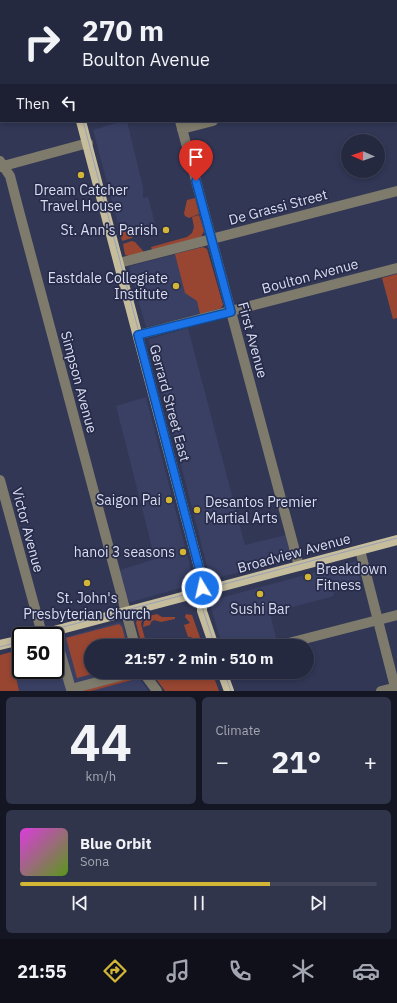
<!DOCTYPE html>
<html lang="en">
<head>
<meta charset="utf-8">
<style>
  :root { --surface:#252940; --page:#31354b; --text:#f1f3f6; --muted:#a3a6b1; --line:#424559; --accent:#d3b635 }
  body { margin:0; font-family:"IBM Plex Sans",sans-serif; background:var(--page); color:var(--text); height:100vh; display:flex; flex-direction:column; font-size:15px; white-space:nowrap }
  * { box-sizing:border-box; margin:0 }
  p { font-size:13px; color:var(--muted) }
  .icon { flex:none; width:22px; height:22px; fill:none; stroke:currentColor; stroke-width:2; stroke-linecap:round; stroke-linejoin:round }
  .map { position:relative; height:691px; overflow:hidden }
  .panel { display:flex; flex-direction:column; gap:6px; padding:6px; background:#141723; flex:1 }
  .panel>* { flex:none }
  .guide { position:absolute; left:0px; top:0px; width:397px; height:122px; box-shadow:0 2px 6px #0003,0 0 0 1px var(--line); background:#252940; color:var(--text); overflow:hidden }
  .needle { width:26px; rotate:272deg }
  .fabs { position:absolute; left:341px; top:134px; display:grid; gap:8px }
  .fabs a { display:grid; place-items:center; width:44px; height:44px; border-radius:50%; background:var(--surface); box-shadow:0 2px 6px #0003,0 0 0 1px var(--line); font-size:20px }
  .speed { position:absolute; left:12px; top:627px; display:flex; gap:8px; font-size:20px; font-weight:700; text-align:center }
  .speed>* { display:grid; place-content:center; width:52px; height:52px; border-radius:50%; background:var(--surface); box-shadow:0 2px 6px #0003,0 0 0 1px var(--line); line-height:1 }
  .speed .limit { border:2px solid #111; border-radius:6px; background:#fff; color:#111 }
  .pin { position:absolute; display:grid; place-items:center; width:34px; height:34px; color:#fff; margin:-41px -17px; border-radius:50% 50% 50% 0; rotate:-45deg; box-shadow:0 0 4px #0007 }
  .pin .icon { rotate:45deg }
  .me { position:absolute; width:44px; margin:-22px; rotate:351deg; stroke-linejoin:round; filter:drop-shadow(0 0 3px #0008) }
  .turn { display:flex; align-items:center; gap:14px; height:84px; padding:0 16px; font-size:18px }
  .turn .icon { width:52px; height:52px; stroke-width:2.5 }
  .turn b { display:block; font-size:28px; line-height:34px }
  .then { display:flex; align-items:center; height:38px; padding:0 16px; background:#0003; gap:8px; font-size:15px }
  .big { font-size:30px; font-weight:700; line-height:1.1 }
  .panel .card { flex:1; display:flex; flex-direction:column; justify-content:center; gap:6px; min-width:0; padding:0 14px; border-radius:6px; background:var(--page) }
  .panel .dial { align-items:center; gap:0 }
  .dial b { font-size:52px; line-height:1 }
  .song { display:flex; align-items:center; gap:12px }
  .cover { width:48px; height:48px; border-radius:6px; background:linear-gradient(135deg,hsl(300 70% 55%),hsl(90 70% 35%)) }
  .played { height:4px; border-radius:2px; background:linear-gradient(90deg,var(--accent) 70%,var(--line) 70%) }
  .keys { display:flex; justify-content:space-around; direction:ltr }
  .heat { display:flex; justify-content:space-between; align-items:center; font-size:22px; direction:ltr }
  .panel .tiles { flex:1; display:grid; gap:6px; grid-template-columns:1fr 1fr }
  .card:last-child { grid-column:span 2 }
  .trip { position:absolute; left:84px; top:639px; width:230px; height:40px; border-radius:20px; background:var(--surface); box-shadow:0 2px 6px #0003,0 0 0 1px var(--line); font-weight:700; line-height:40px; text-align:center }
  .dock { display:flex; height:64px; justify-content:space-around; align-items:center; background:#0f101a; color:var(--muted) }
  .dock .icon { width:28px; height:28px }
  .dock .current { color:var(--accent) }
  .dock b { font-size:18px; color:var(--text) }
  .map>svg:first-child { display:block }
  .built { fill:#394064 }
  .green { fill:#984631 }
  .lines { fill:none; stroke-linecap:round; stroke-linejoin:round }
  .minor { stroke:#7f7b6c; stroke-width:10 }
  .major { stroke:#c5bd9c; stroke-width:10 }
  .tram { stroke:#9aa0b7; stroke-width:1 }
  .route-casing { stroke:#114b97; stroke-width:10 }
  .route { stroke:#1a73e8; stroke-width:7 }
  .poi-dot { fill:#d3b635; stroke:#282c4a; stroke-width:1.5 }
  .labels { text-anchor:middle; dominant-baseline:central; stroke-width:3.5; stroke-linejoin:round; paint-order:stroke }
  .poi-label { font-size:14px; fill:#d8ddf0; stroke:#282c4a; text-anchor:end }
  .street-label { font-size:14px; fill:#d8ddf0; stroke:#282c4a }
</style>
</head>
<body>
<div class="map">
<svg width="397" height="691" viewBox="0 0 397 691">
  <rect width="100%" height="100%" fill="#313755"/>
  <g class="built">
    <path d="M123 121H127L143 187V198L148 197 155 223 120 231 93 130Z"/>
    <path d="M203 247 207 249 223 305 221 308 146 327 129 268 130 266Z"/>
    <path d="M188 328 245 545 286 535 292 559 213 579 210 578 149 341V339Z"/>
    <path d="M146 397 194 581 191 585 131 602 128 600 120 570 155 559 116 406Z"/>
    <path d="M356 561 361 584 341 589 340 591 333 593 334 596 270 613 277 642 262 646H222L210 604 213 600Z"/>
    <path d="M119 622 123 624 129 646H91V672H136L137 676 149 691H19L16 677 17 676 11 652 21 649V670H55V640Z"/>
  </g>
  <g class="green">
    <path d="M195 198 199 214 189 218 185 216 184 213 187 200Z"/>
    <path d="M199 215 204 231 201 237 152 250 151 247 187 237 192 233 194 227 192 217Z"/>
    <path d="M131 229 133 236 132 238 122 241 120 231Z"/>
    <path d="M132 241 135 242 144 252 129 256 125 255 123 244Z"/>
    <path d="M203 247 207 249 223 305 221 308 200 314 197 301 185 293 175 254Z"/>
    <path d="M397 274V318L393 319 382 278Z"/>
    <path d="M157 614 162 617H175V619L161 622 154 620 151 622 150 625 143 627 145 617Z"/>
    <path d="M186 614 192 615 203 646H184L192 643 194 640 191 637H188L184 625 190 623 185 617Z"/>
    <path d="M143 618 141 624 147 646H142L136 623 137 620Z"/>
    <path d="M119 624 122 627 127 646H91V672H100L77 678 66 638Z"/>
    <path d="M11 652 18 676 16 677 19 691H0V655Z"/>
    <path d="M169 672H212L219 691H165L154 676Z"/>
    <path d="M136 676V679L91 691H82Z"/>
  </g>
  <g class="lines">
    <g class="minor">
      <path d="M147 0V1"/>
      <path d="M25 1 29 0"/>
      <path d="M376 1 378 0"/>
      <path d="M0 8 1 7"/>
      <path d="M396 73 397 72"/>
      <path d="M180 121 299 566"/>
      <path d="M182 129 213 121"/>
      <path d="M0 161 10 176 18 207 135 646"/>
      <path d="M0 167 88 143"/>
      <path d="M119 263 397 191"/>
      <path d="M138 335 397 268"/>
      <path d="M0 480 42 634"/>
      <path d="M360 550 396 691"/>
      <path d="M54 631 71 689 135 672"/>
      <path d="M277 646 397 615"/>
      <path d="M143 672 157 691"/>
      <path d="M381 691 397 687"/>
    </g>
    <g class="major">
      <path d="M48 0V1"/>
      <path d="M81 121 202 579V611L214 646"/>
      <path d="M35 636 397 540"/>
      <path d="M0 645 21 640"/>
      <path d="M222 672 229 691"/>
    </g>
    <g class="tram">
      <path d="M50 0V1"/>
      <path d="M83 121 204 578 203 610 215 646"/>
      <path d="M29 636 397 538"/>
      <path d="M0 647 21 641"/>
      <path d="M224 672 231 691"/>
    </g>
  </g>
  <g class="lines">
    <defs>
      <path id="route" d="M196 181 231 312 138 335 202 579V588"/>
    </defs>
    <use href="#route" class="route-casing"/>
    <use href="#route" class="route"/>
  </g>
  <g class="poi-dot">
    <circle cx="81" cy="175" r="4"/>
    <circle cx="166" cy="230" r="4"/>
    <circle cx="176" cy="286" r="4"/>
    <circle cx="169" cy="500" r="4"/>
    <circle cx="197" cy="510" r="4"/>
    <circle cx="183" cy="552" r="4"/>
    <circle cx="308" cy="577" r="4"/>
    <circle cx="87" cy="583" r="4"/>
    <circle cx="260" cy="594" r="4"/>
  </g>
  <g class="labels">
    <g class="poi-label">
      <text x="81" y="190" text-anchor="middle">Dream Catcher<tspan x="81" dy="16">Travel House</tspan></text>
      <text x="158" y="230">St. Ann's Parish</text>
      <text x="168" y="278">Eastdale Collegiate<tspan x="168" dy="16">Institute</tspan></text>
      <text x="161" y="500">Saigon Pai</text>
      <text x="205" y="502" text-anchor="start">Desantos Premier<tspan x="205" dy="16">Martial Arts</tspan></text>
      <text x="175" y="552">hanoi 3 seasons</text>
      <text x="316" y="569" text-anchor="start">Breakdown<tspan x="316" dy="16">Fitness</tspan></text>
      <text x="87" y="598" text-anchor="middle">St. John's<tspan x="87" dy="16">Presbyterian Church</tspan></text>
      <text x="260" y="609" text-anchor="middle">Sushi Bar</text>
    </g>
    <g class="street-label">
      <text transform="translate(278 207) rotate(-15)">De Grassi Street</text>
      <text transform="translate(310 276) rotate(-15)">Boulton Avenue</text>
      <text transform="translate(253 340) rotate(75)">First Avenue</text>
      <text transform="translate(79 382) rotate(75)">Simpson Avenue</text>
      <text transform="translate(170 403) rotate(75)">Gerrard Street East</text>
      <text transform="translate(28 530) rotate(75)">Victor Avenue</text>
      <text transform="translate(294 553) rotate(-15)">Broadview Avenue</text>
    </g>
  </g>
</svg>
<div class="fabs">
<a><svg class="needle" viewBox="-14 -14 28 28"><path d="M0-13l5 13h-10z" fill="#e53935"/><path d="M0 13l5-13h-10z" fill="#a3a6b1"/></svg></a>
</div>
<div class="speed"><div class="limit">50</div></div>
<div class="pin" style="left:196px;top:181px;background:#d93025"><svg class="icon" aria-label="arrive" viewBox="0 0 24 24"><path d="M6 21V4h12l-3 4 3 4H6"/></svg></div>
<svg class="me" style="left:202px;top:588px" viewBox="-20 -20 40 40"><circle r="17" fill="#1a73e8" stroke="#fff" stroke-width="3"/><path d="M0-11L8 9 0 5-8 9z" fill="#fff"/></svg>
<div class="trip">21:57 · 2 min · 510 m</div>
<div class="guide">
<div class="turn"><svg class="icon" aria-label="right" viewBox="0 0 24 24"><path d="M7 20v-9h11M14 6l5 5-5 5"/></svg><div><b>270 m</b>Boulton Avenue</div></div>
<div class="then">Then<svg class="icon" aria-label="left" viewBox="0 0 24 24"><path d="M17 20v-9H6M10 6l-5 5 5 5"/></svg></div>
</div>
</div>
<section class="panel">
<div class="tiles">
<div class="card dial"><b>44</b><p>km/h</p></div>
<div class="card"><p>Climate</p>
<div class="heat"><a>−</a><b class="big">21°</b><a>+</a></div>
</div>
<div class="card">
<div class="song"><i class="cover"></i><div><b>Blue Orbit</b><p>Sona</p></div></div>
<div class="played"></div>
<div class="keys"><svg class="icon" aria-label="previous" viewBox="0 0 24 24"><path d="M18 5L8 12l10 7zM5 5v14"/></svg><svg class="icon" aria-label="pause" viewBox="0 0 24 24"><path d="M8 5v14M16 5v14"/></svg><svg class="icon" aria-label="next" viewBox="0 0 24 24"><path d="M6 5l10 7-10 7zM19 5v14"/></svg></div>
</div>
</div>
</section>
<nav class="dock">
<b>21:55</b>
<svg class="icon current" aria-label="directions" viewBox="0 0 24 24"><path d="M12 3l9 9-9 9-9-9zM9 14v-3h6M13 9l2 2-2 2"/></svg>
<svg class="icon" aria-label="music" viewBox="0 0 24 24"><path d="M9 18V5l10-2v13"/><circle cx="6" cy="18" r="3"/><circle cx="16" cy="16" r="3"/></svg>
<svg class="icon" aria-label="phone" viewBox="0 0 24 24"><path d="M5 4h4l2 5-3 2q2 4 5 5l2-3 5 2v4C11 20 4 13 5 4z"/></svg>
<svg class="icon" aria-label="climate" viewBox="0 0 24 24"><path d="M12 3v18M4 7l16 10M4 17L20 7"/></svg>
<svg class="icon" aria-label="car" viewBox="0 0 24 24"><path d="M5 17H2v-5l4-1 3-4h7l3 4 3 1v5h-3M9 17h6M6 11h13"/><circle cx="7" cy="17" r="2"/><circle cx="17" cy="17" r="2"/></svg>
</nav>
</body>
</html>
